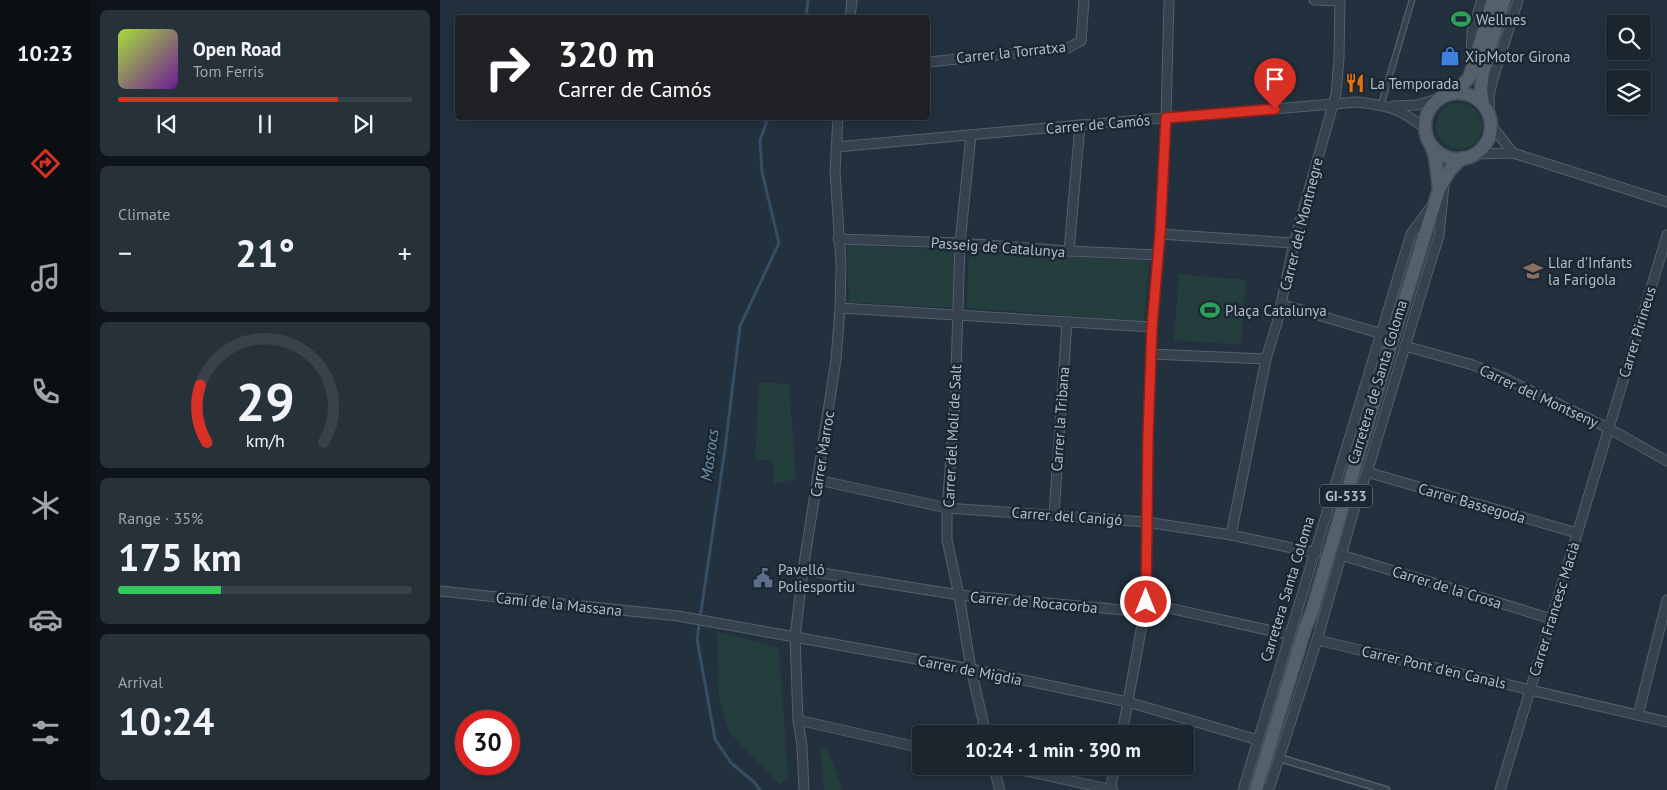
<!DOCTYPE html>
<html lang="en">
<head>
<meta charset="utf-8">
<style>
  :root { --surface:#1a252e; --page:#27313a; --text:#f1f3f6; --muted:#9fa5aa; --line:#38424a; --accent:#d93025 }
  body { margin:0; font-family:"PT Sans",sans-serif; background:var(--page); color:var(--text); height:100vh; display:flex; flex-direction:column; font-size:19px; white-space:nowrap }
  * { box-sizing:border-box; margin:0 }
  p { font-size:16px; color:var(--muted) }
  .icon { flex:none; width:28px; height:28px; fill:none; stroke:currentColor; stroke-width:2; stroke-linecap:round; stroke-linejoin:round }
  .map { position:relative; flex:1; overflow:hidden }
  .details { display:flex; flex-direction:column; gap:10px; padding:10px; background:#0e1419; width:350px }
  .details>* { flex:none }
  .banner { position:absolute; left:15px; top:15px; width:475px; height:105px; border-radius:5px; box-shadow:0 2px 12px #0003,0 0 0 1px var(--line); background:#202124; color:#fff; overflow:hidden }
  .buttons { position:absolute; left:1166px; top:15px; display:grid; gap:10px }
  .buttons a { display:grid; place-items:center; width:45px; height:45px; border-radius:5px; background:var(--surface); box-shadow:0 2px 12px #0003,0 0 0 1px var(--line); font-size:25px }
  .speed { position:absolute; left:15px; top:710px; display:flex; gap:10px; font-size:25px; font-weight:700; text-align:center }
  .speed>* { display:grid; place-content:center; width:65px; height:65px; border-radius:50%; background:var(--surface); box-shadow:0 2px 12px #0003,0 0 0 1px var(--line); line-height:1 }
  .speed .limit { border:8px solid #d22; background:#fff; color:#111 }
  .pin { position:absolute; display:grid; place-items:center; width:42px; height:42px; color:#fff; margin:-51px -21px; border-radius:50% 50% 50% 0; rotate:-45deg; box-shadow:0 0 5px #0007 }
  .pin .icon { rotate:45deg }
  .me { position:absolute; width:55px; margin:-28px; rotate:0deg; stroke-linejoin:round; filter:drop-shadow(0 0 4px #0008) }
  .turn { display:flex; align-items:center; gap:18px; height:105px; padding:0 20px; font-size:22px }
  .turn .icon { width:65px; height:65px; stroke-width:2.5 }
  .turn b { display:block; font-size:35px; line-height:42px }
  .big { font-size:38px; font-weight:700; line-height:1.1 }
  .details .tile { flex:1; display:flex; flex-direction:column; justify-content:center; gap:8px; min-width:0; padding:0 18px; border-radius:8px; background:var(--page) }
  .details .dial { align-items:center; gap:0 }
  .dial svg { height:130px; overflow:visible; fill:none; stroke:var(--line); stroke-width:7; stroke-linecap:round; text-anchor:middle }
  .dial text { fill:var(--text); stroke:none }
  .song { display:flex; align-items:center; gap:15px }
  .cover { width:60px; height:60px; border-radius:8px; background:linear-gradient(135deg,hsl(80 70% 55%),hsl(280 70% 35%)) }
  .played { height:5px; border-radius:2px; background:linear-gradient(90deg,var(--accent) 75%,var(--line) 75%) }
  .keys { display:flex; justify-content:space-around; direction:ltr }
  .heat { display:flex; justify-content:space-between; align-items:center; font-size:28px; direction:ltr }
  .charge { height:8px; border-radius:4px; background:linear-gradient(90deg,#34c759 35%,var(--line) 0) }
  .trip { position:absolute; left:472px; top:725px; width:282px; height:50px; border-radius:5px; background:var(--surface); box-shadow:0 2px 12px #0003,0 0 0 1px var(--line); font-weight:700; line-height:50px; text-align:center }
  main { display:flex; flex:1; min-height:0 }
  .dock { display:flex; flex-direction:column; width:90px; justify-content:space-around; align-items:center; background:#0a0f12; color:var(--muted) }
  .dock .icon { width:35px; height:35px }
  .dock .current { color:var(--accent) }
  .dock b { font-size:22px; color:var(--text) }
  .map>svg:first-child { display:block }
  .green { fill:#243e3e }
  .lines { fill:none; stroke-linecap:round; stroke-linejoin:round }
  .stream { stroke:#354e65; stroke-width:3 }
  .service-casing { stroke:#54606b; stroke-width:7 }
  .pedestrian-casing { stroke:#54606b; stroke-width:9 }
  .minor-casing { stroke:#54606b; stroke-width:11 }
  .primary-casing { stroke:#424e59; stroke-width:15 }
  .service { stroke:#36424d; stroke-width:4.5 }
  .pedestrian { stroke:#36424d; stroke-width:6 }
  .minor { stroke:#36424d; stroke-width:9 }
  .primary { stroke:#54616d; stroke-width:12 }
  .route-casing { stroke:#8d1f18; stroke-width:12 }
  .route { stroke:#d93025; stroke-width:9 }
  .labels { text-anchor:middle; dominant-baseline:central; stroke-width:5; stroke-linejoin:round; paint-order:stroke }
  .shield { fill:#1b2732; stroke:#85909c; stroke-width:1 }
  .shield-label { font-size:14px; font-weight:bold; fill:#b2bdc9 }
  .poi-label { font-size:15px; fill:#b2bdc9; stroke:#1b2732; text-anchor:start }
  .street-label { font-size:15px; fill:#b2bdc9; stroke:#1b2732 }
  .water-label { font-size:16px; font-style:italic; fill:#7091ad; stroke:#1b2732 }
</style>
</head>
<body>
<main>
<nav class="dock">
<b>10:23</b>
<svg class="icon current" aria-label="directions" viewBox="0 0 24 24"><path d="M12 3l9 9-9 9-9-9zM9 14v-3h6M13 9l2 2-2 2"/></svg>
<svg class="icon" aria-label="music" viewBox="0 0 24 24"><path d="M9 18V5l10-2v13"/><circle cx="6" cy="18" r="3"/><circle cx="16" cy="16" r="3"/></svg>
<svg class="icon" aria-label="phone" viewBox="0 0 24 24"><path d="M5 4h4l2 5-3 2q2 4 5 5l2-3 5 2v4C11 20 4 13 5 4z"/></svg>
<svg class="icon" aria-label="climate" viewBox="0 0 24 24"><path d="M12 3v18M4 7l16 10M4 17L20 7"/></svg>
<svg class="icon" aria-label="car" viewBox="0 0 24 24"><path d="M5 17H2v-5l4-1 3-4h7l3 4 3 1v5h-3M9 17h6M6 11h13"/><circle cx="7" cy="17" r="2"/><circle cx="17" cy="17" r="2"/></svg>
<svg class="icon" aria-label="filters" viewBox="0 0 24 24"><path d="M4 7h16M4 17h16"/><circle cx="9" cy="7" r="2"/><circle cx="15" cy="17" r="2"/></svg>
</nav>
<section class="details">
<div class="tile">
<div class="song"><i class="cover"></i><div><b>Open Road</b><p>Tom Ferris</p></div></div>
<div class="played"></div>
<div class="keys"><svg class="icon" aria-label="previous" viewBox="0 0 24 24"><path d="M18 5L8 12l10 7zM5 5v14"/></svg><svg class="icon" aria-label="pause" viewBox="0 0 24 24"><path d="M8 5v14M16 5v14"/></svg><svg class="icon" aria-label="next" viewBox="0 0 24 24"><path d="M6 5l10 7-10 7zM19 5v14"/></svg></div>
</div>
<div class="tile"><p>Climate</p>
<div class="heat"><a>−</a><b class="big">21°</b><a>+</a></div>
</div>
<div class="tile dial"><svg viewBox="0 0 100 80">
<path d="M14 69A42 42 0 1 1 86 69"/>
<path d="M14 69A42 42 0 0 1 10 34" stroke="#d93025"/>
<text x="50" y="56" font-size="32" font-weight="700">29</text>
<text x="50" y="72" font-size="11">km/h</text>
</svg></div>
<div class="tile"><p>Range · 35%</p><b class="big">175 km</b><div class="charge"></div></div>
<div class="tile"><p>Arrival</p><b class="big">10:24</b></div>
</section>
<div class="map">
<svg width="1227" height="790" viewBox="0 0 1227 790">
  <rect width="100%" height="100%" fill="#22313d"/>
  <g class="green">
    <circle cx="1019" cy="126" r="23"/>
    <path d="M407 245 516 250 513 308 409 302Z"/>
    <path d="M529 252 709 261 704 321 527 308Z"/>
    <path d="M739 274 806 280 801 345 734 340Z"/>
    <path d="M319 382 349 384 356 479 334 484 333 461 315 459Z"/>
    <path d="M277 631 339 648 348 778 339 785 338 783 290 733 279 698Z"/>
    <path d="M386 746 403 790H384L380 747Z"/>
  </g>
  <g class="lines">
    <g class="stream">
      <path d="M366 18 368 0"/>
      <path d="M320 790 314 782 291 763 275 739 257 639 285 449 300 326 339 243 322 172 320 140 328 118"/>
    </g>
    <defs>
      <path id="service" d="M941 105 972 0"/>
      <path id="pedestrian" d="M839 758 946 790"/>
      <g id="minor">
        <path d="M874 0 900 1"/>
        <path d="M410 18 412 0"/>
        <path d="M1031 61 1032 31 1042 0"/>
        <path d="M488 62 628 48 641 41 644 0"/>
        <path d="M953 106 976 105 1001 98"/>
        <path d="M1050 117 1049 97 1052 82 1078 0"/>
        <path d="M1051 125 1073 153"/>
        <path d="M531 135 520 243 515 404 507 508V540L519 595 531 669 546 734"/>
        <path d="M396 147 640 125 917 102C950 106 959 108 986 129"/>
        <path d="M1034 154 1073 153 1227 202"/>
        <path d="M720 234 854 243"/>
        <path d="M398 239 520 243 629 251 718 255"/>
        <path d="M629 251 640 125"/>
        <path d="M841 304 942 334"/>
        <path d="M400 308 712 327"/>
        <path d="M965 346 1033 365 1062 377 1168 428 1227 461"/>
        <path d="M711 354 826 359"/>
        <path d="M927 472 1137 533"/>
        <path d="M378 480 507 508 706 522 791 535 876 553"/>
        <path d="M614 515 627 322"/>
        <path d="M791 535 826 359 837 323 854 243 896 94 899 58 900 0"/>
        <path d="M901 555 1112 619"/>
        <path d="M363 570 519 595 695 611 706 603 850 635"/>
        <path d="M0 591 238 616 344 635 531 669 688 702 818 740"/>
        <path d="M877 640 1227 722"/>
        <path d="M1198 715 1227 600"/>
        <path d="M358 720 481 748"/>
        <path d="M682 734 706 603 708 436 712 327 720 234 726 118 729 0"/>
        <path d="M553 766 560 790"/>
        <path d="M563 766 673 790"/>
        <path d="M364 790 362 746 358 720 355 637 363 570 396 360 400 308 401 264 395 171 398 118"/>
        <path d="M670 790 675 766"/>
        <path d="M803 790 971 234 990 208"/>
        <path d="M826 790 830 786 877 640 914 510 929 466 990 264 999 236 1004 185"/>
        <path d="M1060 790 1227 235"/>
      </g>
      <g id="primary">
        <path d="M1014 93 1029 78 1032 69 1053 0"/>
        <circle cx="1018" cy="126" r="33"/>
        <path d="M1043 104 1041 90 1043 71 1064 0"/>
        <path d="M991 145 995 156 999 189"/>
        <path d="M816 790 865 629 872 611 949 351 999 189 1010 170 1022 158"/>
      </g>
    </defs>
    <use href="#service" class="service-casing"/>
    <use href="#pedestrian" class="pedestrian-casing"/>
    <use href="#minor" class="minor-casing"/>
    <use href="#primary" class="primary-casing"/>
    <use href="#service" class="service"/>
    <use href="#pedestrian" class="pedestrian"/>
    <use href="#minor" class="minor"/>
    <use href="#primary" class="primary"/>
  </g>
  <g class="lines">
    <defs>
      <path id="route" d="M706 602 708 436 712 327 720 234 726 118 835 109"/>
    </defs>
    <use href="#route" class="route-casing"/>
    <use href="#route" class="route"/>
  </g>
  <defs>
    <symbol id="stadium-bare" viewBox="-9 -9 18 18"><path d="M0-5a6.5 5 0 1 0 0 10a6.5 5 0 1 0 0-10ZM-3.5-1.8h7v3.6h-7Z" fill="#2e9e5b" stroke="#1b2732" stroke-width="2.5" paint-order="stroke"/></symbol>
    <symbol id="shop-bare" viewBox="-9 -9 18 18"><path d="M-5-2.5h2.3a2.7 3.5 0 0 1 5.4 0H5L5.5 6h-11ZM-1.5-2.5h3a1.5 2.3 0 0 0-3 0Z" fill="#3f7fe0" stroke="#1b2732" stroke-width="2.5" paint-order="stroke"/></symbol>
    <symbol id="restaurant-bare" viewBox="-9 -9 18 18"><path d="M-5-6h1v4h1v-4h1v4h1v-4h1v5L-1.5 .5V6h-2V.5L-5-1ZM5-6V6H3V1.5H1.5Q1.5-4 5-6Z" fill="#e8710a" stroke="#1b2732" stroke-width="2.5" paint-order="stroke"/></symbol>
    <symbol id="school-bare" viewBox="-9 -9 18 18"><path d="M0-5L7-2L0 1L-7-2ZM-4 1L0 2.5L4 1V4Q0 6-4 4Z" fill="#8d6e63" stroke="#1b2732" stroke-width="2.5" paint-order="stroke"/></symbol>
    <symbol id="civic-bare" viewBox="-9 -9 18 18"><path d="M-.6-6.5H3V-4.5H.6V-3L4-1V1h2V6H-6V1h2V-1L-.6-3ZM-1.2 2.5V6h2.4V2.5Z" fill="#5c6f8a" stroke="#1b2732" stroke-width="2.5" paint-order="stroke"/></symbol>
  </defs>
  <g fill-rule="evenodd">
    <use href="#stadium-bare" x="1007" y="5" width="28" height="28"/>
    <use href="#shop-bare" x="996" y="42" width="28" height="28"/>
    <use href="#restaurant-bare" x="901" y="69" width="28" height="28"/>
    <use href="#school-bare" x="1079" y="257" width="28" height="28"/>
    <use href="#stadium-bare" x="756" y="296" width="28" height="28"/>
    <use href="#civic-bare" x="309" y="564" width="28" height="28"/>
  </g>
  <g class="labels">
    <rect class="shield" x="880" y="484.5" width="52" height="23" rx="4"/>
    <g class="shield-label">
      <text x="906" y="496">GI-533</text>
    </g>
    <g class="poi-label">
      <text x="1036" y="19">Wellnes</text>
      <text x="1025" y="56">XipMotor Girona</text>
      <text x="930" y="83">La Temporada</text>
      <text x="1108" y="262">Llar d'Infants<tspan x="1108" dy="17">la Farigola</tspan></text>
      <text x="785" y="310">Plaça Catalunya</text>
      <text x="338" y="569">Pavelló<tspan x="338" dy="17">Poliesportiu</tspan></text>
    </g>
    <g class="street-label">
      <text transform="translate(571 52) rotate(-6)">Carrer la Torratxa</text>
      <text transform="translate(658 124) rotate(-5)">Carrer de Camós</text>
      <text transform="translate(861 224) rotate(-76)">Carrer del Montnegre</text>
      <text transform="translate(558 247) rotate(4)">Passeig de Catalunya</text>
      <text transform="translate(1197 332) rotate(-73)">Carrer Pirineus</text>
      <text transform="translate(937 382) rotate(-73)">Carretera de Santa Coloma</text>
      <text transform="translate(1099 396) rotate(25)">Carrer del Montseny</text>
      <text transform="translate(620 419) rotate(-86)">Carrer la Tribana</text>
      <text transform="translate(512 436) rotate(-87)">Carrer del Molí de Salt</text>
      <text transform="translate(382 454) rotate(-81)">Carrer Marroc</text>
      <text transform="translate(1032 503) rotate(16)">Carrer Bassegoda</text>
      <text transform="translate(627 516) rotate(4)">Carrer del Canigó</text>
      <text transform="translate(1007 587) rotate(17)">Carrer de la Crosa</text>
      <text transform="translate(847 589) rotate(-73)">Carretera Santa Coloma</text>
      <text transform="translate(594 602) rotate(5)">Carrer de Rocacorba</text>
      <text transform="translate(119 604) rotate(6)">Camí de la Massana</text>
      <text transform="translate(1114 609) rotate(-73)">Carrer Francesc Macià</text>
      <text transform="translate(994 667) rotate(13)">Carrer Pont d'en Canals</text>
      <text transform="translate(530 670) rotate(11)">Carrer de Migdia</text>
    </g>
    <g class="water-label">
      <text transform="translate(269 455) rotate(-82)">Masrocs</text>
    </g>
  </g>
</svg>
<div class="buttons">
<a><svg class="icon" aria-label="search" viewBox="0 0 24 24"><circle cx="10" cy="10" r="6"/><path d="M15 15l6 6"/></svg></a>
<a><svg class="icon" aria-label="layers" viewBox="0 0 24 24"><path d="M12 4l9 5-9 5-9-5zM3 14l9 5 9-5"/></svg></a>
</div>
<div class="speed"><div class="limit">30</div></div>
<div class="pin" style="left:835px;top:109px;background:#d93025"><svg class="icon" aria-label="arrive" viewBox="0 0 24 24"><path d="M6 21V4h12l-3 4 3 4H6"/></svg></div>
<svg class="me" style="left:706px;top:602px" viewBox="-20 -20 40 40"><circle r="17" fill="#d93025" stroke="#fff" stroke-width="3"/><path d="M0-11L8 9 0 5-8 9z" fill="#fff"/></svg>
<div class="trip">10:24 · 1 min · 390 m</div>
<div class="banner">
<div class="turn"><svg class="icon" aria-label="right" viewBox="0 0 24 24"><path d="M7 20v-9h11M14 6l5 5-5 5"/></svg><div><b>320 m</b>Carrer de Camós</div></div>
</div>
</div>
</main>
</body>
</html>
